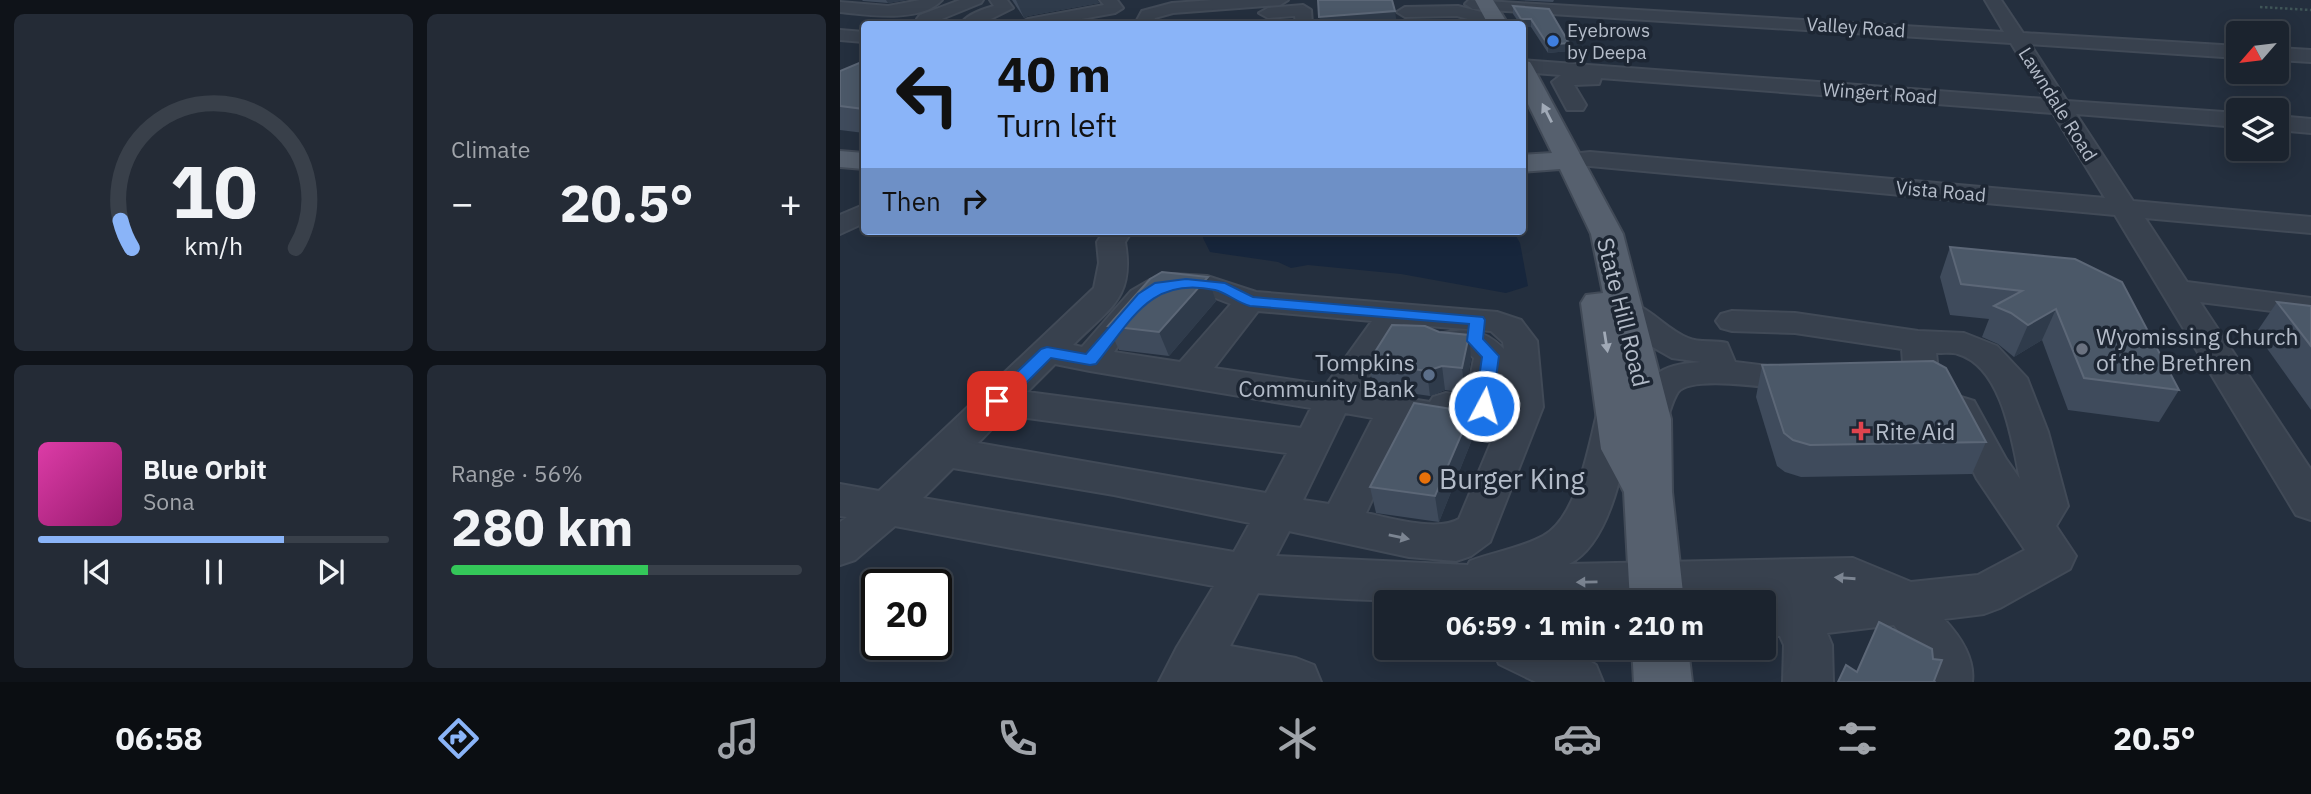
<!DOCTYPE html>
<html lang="en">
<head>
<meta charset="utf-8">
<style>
  :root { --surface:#1b232e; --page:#242b36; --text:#f1f3f6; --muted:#a0a4aa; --line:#39404a; --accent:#8ab4f8 }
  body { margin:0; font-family:"IBM Plex Sans",sans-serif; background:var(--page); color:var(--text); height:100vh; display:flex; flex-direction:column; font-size:26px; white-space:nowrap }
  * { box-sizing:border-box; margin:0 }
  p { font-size:23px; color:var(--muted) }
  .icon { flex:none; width:38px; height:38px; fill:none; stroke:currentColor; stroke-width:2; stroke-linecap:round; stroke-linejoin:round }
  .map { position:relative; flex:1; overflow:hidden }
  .details { display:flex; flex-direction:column; gap:14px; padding:14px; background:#0f1319; width:840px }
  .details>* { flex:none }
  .top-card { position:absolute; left:21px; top:21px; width:665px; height:214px; border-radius:7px; box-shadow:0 4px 18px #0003,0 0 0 2px var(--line); background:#8ab4f8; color:#111; overflow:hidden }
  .needle { width:46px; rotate:242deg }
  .buttons { position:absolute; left:1386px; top:21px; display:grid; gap:14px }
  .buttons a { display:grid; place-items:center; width:63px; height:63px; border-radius:7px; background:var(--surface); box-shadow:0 4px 18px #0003,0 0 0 2px var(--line); font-size:35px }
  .speed { position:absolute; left:21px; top:569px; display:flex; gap:14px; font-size:35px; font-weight:700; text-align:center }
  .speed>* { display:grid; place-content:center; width:91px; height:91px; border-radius:50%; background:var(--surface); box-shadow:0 4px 18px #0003,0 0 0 2px var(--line); line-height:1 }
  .speed .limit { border:4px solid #111; border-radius:10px; background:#fff; color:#111 }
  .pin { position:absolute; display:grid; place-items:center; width:60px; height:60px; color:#fff; margin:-30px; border-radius:14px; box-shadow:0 4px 10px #0006 }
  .me { position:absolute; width:77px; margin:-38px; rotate:6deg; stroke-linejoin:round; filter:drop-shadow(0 0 5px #0008) }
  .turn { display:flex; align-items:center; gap:24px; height:147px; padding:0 21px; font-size:32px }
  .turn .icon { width:91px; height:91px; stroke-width:2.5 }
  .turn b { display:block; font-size:49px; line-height:60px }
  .then { display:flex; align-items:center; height:66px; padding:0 21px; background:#0003; gap:14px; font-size:26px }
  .big { font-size:52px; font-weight:800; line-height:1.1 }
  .details .widget { flex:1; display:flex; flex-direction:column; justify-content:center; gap:10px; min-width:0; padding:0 24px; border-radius:10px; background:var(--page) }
  .details .dial { align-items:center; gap:0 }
  .dial svg { height:182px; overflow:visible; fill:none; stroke:var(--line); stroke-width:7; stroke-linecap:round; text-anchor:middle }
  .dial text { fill:var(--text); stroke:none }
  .song { display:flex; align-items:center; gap:21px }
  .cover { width:84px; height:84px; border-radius:10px; background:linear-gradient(135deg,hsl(320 70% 55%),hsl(320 70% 35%)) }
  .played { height:7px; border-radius:4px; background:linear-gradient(90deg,var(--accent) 70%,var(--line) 70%) }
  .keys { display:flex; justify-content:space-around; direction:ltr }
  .heat { display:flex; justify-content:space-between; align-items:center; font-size:38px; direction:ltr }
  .charge { height:10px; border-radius:5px; background:linear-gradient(90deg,#34c759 56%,var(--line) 0) }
  .details .tiles { flex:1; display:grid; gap:14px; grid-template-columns:repeat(2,1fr) }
  .trip { position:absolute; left:534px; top:590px; width:402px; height:70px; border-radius:7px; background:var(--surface); box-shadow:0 4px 18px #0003,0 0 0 2px var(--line); font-weight:800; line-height:70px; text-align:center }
  .dock { display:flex; height:112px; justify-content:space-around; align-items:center; background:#0b0e12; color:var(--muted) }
  .dock .icon { width:49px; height:49px }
  .dock .current { color:var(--accent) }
  .dock b { font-size:32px; color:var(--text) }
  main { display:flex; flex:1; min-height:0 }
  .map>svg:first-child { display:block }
  .water { fill:#17263c }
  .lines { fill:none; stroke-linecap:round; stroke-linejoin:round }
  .minor-casing { stroke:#414a57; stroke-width:4 }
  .major-casing { stroke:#414a57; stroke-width:4 }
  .path { stroke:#3f5557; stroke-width:2.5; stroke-dasharray:2.5 2.5; stroke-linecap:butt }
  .minor { fill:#38414e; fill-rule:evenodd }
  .major { fill:#56606e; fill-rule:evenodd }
  .wall { fill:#3f4b5c }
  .shaded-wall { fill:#2f3b4b }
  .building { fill:#4b5868; stroke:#5c6777; stroke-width:2 }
  .oneway { fill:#a1aab7 }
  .oneway2 { fill:#7c8592 }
  .route { fill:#1a73e8; stroke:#114b97; stroke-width:2 }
  .shop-dot { fill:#3f7fe0; stroke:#1d2633; stroke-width:2.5 }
  .worship-dot { fill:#6b7280; stroke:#1d2633; stroke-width:2.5 }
  .service-dot { fill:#5c6f8a; stroke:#1d2633; stroke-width:2.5 }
  .health-dot { fill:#e0444e; stroke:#1d2633; stroke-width:2.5 }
  .food-dot { fill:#e8710a; stroke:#1d2633; stroke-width:2.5 }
  .labels { text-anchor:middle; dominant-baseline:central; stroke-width:7; stroke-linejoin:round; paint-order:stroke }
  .far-street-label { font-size:19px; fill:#b4bcc9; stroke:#1d2633 }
  .far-poi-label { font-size:19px; fill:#b4bcc9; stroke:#1d2633; text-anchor:start }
  .street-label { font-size:23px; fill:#b4bcc9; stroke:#1d2633 }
  .poi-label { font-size:23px; fill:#b4bcc9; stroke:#1d2633; text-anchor:start }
  .near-poi-label { font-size:28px; fill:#b4bcc9; stroke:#1d2633; text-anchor:start }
</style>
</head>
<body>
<main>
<section class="details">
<div class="tiles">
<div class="widget dial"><svg viewBox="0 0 100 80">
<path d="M14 69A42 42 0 1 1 86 69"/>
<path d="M14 69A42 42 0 0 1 9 57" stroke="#8ab4f8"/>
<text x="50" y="56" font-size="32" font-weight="700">10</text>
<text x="50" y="72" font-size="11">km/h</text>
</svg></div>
<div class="widget"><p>Climate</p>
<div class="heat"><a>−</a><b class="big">20.5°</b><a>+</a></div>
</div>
<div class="widget">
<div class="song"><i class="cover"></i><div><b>Blue Orbit</b><p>Sona</p></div></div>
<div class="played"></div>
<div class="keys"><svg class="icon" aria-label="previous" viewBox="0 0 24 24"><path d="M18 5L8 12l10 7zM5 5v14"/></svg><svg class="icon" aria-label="pause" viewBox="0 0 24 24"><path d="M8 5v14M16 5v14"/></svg><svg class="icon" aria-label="next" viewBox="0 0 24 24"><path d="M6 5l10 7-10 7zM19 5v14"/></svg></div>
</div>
<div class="widget"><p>Range · 56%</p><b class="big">280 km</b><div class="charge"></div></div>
</div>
</section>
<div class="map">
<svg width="1471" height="682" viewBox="0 0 1471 682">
  <rect width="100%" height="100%" fill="#242f3e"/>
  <path class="water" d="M364 231H673L680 243 688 286 666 293 561 274 468 265 451 268 438 262 370 252 363 238Z"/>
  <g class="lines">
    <defs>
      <g id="minor">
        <path d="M80 0H102C81 23 28 15 0 12V2L48 6Z"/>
        <path d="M120 0H143L141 3 92 23 86 24 77 19 80 15Z"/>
        <path d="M150 0H167L173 8 141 24H121C126 15 143 9 154 6Z"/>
        <path d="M260 0H277L283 8 275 13 214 24H179L188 19 264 5Z"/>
        <path d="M373 0H448L440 5 333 13 315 18 312 24H295L302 11 332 3Z"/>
        <path d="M629 0 1164 32 1145 0H1161L1183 33 1398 46V58L1190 44 1227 101 1398 113V127L1236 114 1293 201 1471 217V233L1305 218 1347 282 1471 298V316L1360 302 1471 470V520L1456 515 1275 215 750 166 722 165 719 160 722 155 750 152 1265 198 1213 113 761 78 759 84 734 85 746 105 743 110H727L712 82 721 75 682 72V60L1205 99 1171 43 633 9 625 4Z"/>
        <path d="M463 5 471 10 472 24H456L455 16 428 18 419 13 428 8Z"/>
        <path d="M618 6 645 13 648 17 639 22 617 16 565 17 557 12 565 7Z"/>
        <path d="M0 30 24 32V42L0 40Z"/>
        <path d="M1437 48 1471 50V62L1437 60Z"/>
        <path d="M1437 116 1471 119V133L1437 130Z"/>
        <path d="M21 206 24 207V223L0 234V215Z"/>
        <path d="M264 231H292L285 242C295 299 269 308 233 345L242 347 291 291 310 280 332 274 367 276 416 292 657 312 681 320 697 341 703 407 650 542 631 556 616 561 569 557 449 531 436 556 628 565 630 561C654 552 681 548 703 536 737 518 748 449 757 414L762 405 775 401 788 405 793 414C810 375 816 365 861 362L832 358 802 341 769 310 774 303C803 296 822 328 848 338 859 343 874 340 887 343L895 362 976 372 982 380 976 388 964 392C941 389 852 374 838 392 831 402 829 418 823 428L810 432 797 428 792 420C784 463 771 543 729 564L1013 558 1071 582 1138 575 1185 550 1137 479 1103 410 1108 401 1121 397 1134 401 1166 459 1180 479C1172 440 1162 367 1118 354 1112 352 1103 353 1096 353L1097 362 1092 370 1080 373 1068 370 1063 362 1062 349 955 333 892 331 881 328 876 321 881 314 892 311 955 313 1078 331 1124 333 1157 346 1187 378 1208 432 1228 506 1216 526 1236 556 1230 569 1160 608 1144 614 1104 619C1120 636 1135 658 1132 682H1082L1083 665 1054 625 987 633 992 645 993 682H943L944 645 940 636H924V602H907L912 599C747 603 582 607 418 593L390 646 456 658 474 665 481 682H319L337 647 374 586 55 526 15 560 0 565V522L7 517 0 516V484L39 491 254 288 259 263 257 242ZM344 291 365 294 391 304 340 362 274 352C291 327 311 294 344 291ZM418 311 532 321 486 385 374 368ZM563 324 651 331 663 342 664 349C641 326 622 328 591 336L586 343 591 350 603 354 627 352 634 358 627 396 606 393 593 397 590 402 519 391ZM215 364 250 371 471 408 461 428 187 392ZM665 379 667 407 664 414 658 413 662 406ZM505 413 533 418 489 504 463 500ZM165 415 447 453 426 493 138 443ZM567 424 653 438 619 519C598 532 550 518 526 513ZM113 468 274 495 410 523 394 552 83 498Z"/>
        <path d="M652 648H728L756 665 763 682H696L659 664Z"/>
      </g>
      <g id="major">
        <path d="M635 0H653L668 24H648Z"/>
        <path d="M682 60 690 62 693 67 783 234 831 419 832 492 844 602H790L784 492 761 449 741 303 746 295 763 293 751 234 720 169 682 172V155L712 153 682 92Z"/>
        <path d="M0 151 24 153V169L0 167Z"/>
        <path d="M792 648H848L852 682H794Z"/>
      </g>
    </defs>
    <use href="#minor" class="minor-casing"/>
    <use href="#major" class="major-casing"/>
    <path class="path" d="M1420 7 1471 10"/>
    <use href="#minor" class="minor"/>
    <use href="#major" class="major"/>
  </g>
  <g class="wall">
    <path d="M22 0H66L48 3 23 1Z"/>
    <path d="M172 0H257L259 3 188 16 184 18Z"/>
    <path d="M677 0H714L713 2Z"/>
    <path d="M673 6 709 9 729 51 708 53 691 27 680 24 673 14Z"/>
    <path d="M24 61V133L0 130V71Z"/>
    <path d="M1110 247 1235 259 1339 390 1319 422 1228 410 1202 340 1174 357 1158 344 1142 337 1149 319 1110 315 1100 277Z"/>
    <path d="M368 277 376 301 329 356 279 350 268 326Z"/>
    <path d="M1437 302 1471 306V410L1416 333Z"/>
    <path d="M631 359 625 393 605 390 590 396 534 388 528 363Z"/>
    <path d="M922 365 1146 442 1132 474 961 477 945 472 937 466 916 397Z"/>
    <path d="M633 437 599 522 536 513 530 487Z"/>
  </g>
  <g class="shaded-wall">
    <path d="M46 0H66L48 3Z"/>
    <path d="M176 0H257L259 3 188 16 184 18Z"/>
    <path d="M555 11 557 24H481L479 17Z"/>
    <path d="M681 19H691V27H682Z"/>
    <path d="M729 43V51L708 53V45Z"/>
    <path d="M368 277 376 301 329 356 319 332Z"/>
    <path d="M1216 309 1202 340 1174 357 1188 325Z"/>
    <path d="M629 335 631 359 625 393 622 368Z"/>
    <path d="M602 366 605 390 590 396 587 371Z"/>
    <path d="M631 412 633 437 599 522 595 496Z"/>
  </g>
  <g class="building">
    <path d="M478 0H552L555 11 479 17Z"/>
    <path d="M673 6 709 9 729 43 708 45 691 19H681Z"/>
    <path d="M24 61V109L0 106V71Z"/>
    <path d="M1110 247 1235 259 1282 282 1339 390 1244 378 1216 309 1188 325 1171 313 1154 306 1182 291 1121 284Z"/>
    <path d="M322 272 368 277 319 332 268 326 310 279Z"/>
    <path d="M1437 302 1471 306V346Z"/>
    <path d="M552 325 585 326 599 332 629 335 622 368 602 366 587 371 528 363Z"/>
    <path d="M1093 361 1106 368 1146 442 970 445 953 440 944 433 922 365Z"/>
    <path d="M574 403 631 412 595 496 530 487Z"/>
    <path d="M1039 622 1092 649 1093 659 1102 660 1094 681 1095 682H998L1006 665 1017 672Z"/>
  </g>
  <defs><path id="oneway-solid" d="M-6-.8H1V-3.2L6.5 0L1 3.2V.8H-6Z" transform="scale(1.75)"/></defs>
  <g class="oneway">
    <use href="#oneway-solid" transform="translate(707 113) rotate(-117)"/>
    <use href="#oneway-solid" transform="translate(766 342) rotate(81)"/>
  </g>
  <g class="oneway2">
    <use href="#oneway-solid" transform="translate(559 537) rotate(12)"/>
    <use href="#oneway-solid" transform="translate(1005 578) rotate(-176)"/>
    <use href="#oneway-solid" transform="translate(747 582) rotate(179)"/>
  </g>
  <path class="route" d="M346 279 385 283 413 297 643 317 645 320 643 339 659 356 652 406 644 412 635 406 642 357 627 341 629 324 410 306C398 303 387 293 375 290 310 276 292 320 256 364L250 365 211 358 163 406H151L148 401 151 397 201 349 207 347 246 354 298 294 315 283Z"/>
  <circle class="shop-dot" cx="713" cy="41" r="7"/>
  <circle class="worship-dot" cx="1242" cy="349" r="7"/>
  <circle class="service-dot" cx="589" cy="375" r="7"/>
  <path class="health-dot" d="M1017.5 420.5h7v7h7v7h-7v7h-7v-7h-7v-7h7z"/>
  <circle class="food-dot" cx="585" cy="478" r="7"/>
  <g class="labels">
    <g class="far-street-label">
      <text transform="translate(1016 27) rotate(4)">Valley Road</text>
      <text transform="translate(1040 93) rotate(4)">Wingert Road</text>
      <text transform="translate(1218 104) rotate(58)">Lawndale Road</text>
      <text transform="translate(1101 191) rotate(5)">Vista Road</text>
    </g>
    <g class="far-poi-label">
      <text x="727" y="30">Eyebrows<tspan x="727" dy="22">by Deepa</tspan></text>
    </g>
    <g class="street-label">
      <text transform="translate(784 312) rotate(76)">State Hill Road</text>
    </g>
    <g class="poi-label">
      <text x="1256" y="336">Wyomissing Church<tspan x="1256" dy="26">of the Brethren</tspan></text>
      <text x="575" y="362" text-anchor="end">Tompkins<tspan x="575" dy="26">Community Bank</tspan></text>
      <text x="1035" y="431">Rite Aid</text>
    </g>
    <g class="near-poi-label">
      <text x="599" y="478">Burger King</text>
    </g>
  </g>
</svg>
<div class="buttons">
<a><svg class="needle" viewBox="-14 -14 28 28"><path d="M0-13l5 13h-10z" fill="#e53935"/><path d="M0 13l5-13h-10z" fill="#a0a4aa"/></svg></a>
<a><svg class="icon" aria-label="layers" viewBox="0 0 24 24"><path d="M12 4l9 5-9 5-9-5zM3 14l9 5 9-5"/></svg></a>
</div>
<div class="speed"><div class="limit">20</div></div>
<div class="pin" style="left:157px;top:401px;background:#d93025"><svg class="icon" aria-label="arrive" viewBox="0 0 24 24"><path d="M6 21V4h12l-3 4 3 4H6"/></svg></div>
<svg class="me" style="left:644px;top:406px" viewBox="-20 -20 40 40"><circle r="17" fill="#1a73e8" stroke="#fff" stroke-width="3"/><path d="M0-11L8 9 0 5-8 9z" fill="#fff"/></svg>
<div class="trip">06:59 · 1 min · 210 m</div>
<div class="top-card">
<div class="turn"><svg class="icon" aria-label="left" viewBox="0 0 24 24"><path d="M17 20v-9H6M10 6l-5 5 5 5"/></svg><div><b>40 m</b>Turn left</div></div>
<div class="then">Then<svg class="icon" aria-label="right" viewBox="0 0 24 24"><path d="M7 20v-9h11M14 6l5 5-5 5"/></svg></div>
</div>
</div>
</main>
<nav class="dock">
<b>06:58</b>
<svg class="icon current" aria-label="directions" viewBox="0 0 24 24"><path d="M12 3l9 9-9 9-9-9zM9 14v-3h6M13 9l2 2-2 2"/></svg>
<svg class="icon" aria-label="music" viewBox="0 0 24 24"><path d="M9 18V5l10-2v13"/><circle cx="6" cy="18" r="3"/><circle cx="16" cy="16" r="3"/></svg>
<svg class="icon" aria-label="phone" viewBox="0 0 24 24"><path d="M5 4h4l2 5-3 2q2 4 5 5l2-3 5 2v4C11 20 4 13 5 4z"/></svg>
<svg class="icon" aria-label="climate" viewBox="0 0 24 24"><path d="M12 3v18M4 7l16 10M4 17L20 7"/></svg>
<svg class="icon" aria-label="car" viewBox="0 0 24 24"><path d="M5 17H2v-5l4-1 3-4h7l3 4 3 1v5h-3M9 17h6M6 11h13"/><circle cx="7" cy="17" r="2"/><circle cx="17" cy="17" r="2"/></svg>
<svg class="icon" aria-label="filters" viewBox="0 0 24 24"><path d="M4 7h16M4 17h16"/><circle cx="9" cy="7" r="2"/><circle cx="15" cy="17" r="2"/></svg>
<b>20.5°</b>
</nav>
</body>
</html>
